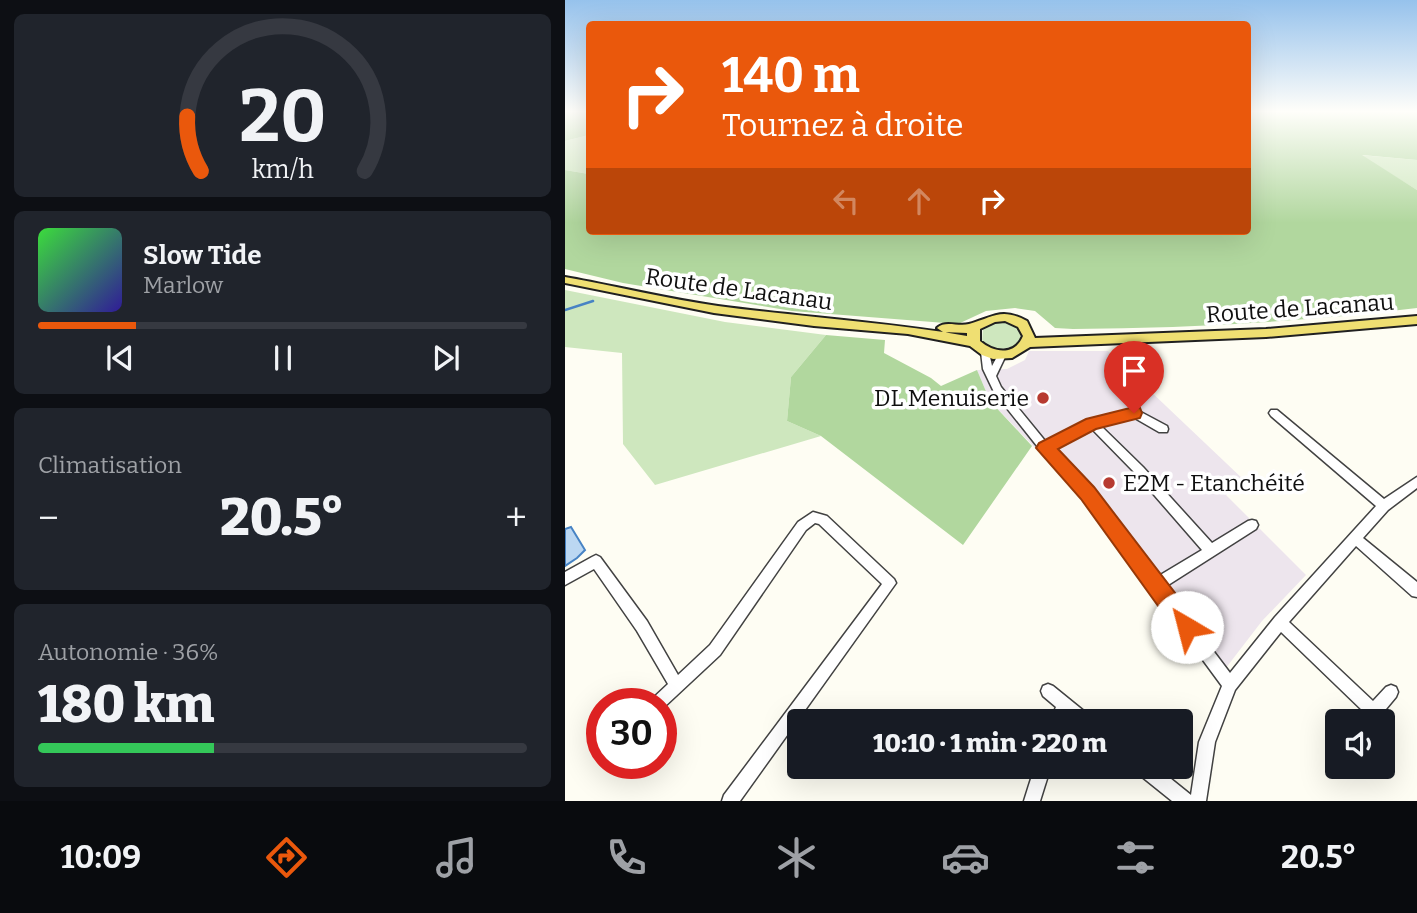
<!DOCTYPE html>
<html lang="fr">
<head>
<meta charset="utf-8">
<style>
  :root { --surface:#171b24; --page:#20242c; --text:#f1f3f6; --muted:#9ea1a6; --line:#363941; --accent:#ea580c }
  body { margin:0; font-family:Bitter,serif; background:var(--page); color:var(--text); height:100vh; display:flex; flex-direction:column; font-size:26px; white-space:nowrap }
  * { box-sizing:border-box; margin:0 }
  p { font-size:23px; color:var(--muted) }
  .icon { flex:none; width:38px; height:38px; fill:none; stroke:currentColor; stroke-width:2; stroke-linecap:round; stroke-linejoin:round }
  .map { position:relative; flex:1; overflow:hidden }
  .side { display:flex; flex-direction:column; gap:14px; padding:14px; background:#0d0f14; width:565px }
  .side>* { flex:none }
  .banner { position:absolute; left:21px; top:21px; width:665px; height:214px; border-radius:7px; box-shadow:0 7px 28px #0002; background:#ea580c; color:#fff; overflow:hidden }
  .fabs { position:absolute; left:760px; top:709px; display:grid; gap:14px }
  .fabs a { display:grid; place-items:center; width:70px; height:70px; border-radius:7px; background:var(--surface); box-shadow:0 7px 28px #0002; font-size:35px }
  .speed { position:absolute; left:21px; top:688px; display:flex; gap:14px; font-size:35px; font-weight:700; text-align:center }
  .speed>* { display:grid; place-content:center; width:91px; height:91px; border-radius:50%; background:var(--surface); box-shadow:0 7px 28px #0002; line-height:1 }
  .speed .limit { border:10px solid #d22; background:#fff; color:#111 }
  .pin { position:absolute; display:grid; place-items:center; width:60px; height:60px; color:#fff; margin:-72px -30px; border-radius:50% 50% 50% 0; rotate:-45deg; box-shadow:0 0 7px #0007 }
  .pin .icon { rotate:45deg }
  .me { position:absolute; width:77px; margin:-38px; rotate:323deg; stroke-linejoin:round; filter:drop-shadow(0 0 5px #0008) }
  .turn { display:flex; align-items:center; gap:24px; height:147px; padding:0 21px; font-size:32px }
  .turn .icon { width:91px; height:91px; stroke-width:2.5 }
  .turn b { display:block; font-size:49px; line-height:60px }
  .lanes { display:flex; align-items:center; height:66px; padding:0 21px; background:#0003; justify-content:center; gap:35px; direction:ltr }
  .lanes .off { opacity:.35 }
  .big { font-size:52px; font-weight:800; line-height:1.1 }
  .side .card { flex:1; display:flex; flex-direction:column; justify-content:center; gap:10px; min-width:0; padding:0 24px; border-radius:10px; background:var(--page) }
  .side .dial { align-items:center; gap:0 }
  .dial svg { height:182px; overflow:visible; fill:none; stroke:var(--line); stroke-width:7; stroke-linecap:round; text-anchor:middle }
  .dial text { fill:var(--text); stroke:none }
  .song { display:flex; align-items:center; gap:21px }
  .cover { width:84px; height:84px; border-radius:10px; background:linear-gradient(135deg,hsl(120 70% 55%),hsl(250 70% 35%)) }
  .played { height:7px; border-radius:4px; background:linear-gradient(90deg,var(--accent) 20%,var(--line) 20%) }
  .keys { display:flex; justify-content:space-around; direction:ltr }
  .heat { display:flex; justify-content:space-between; align-items:center; font-size:38px; direction:ltr }
  .charge { height:10px; border-radius:5px; background:linear-gradient(90deg,#34c759 36%,var(--line) 0) }
  .trip { position:absolute; left:222px; top:709px; width:406px; height:70px; border-radius:7px; background:var(--surface); box-shadow:0 7px 28px #0002; font-weight:800; line-height:70px; text-align:center }
  .tab-bar { display:flex; height:112px; justify-content:space-around; align-items:center; background:#090b0e; color:var(--muted) }
  .tab-bar .icon { width:49px; height:49px }
  .tab-bar .on { color:var(--accent) }
  .tab-bar b { font-size:32px; color:var(--text) }
  main { display:flex; flex:1; min-height:0 }
  .map>svg:first-child { display:block }
  .industrial { fill:#ede5ed }
  .green { fill:#cee7be }
  .forest { fill:#b1d79e }
  .water { fill:#bbd7f2; stroke:#4783c4; stroke-width:2 }
  .lines { fill:none; stroke-linecap:round; stroke-linejoin:round }
  .stream { stroke:#4783c4; stroke-width:2.5 }
  .minor-casing { stroke:#424242; stroke-width:3 }
  .primary-casing { stroke:#202020; stroke-width:4 }
  .minor { fill:#fff; fill-rule:evenodd }
  .primary { fill:#efdf72; fill-rule:evenodd }
  .route { fill:#ea580c; stroke:#983908; stroke-width:2 }
  .poi-dot { fill:#b73a30; stroke:#fff; stroke-width:2.5 }
  .labels { text-anchor:middle; dominant-baseline:central; stroke-width:7; stroke-linejoin:round; paint-order:stroke }
  .street-label { font-size:23px; fill:#0f0f0f; stroke:#fff }
  .poi-label { font-size:23px; fill:#0f0f0f; stroke:#fff; text-anchor:end }
</style>
</head>
<body>
<main>
<section class="side">
<div class="card dial"><svg viewBox="0 0 100 80">
<path d="M14 69A42 42 0 1 1 86 69"/>
<path d="M14 69A42 42 0 0 1 8 45" stroke="#ea580c"/>
<text x="50" y="56" font-size="32" font-weight="700">20</text>
<text x="50" y="72" font-size="11">km/h</text>
</svg></div>
<div class="card">
<div class="song"><i class="cover"></i><div><b>Slow Tide</b><p>Marlow</p></div></div>
<div class="played"></div>
<div class="keys"><svg class="icon" aria-label="previous" viewBox="0 0 24 24"><path d="M18 5L8 12l10 7zM5 5v14"/></svg><svg class="icon" aria-label="pause" viewBox="0 0 24 24"><path d="M8 5v14M16 5v14"/></svg><svg class="icon" aria-label="next" viewBox="0 0 24 24"><path d="M6 5l10 7-10 7zM19 5v14"/></svg></div>
</div>
<div class="card"><p>Climatisation</p>
<div class="heat"><a>−</a><b class="big">20.5°</b><a>+</a></div>
</div>
<div class="card"><p>Autonomie · 36%</p><b class="big">180 km</b><div class="charge"></div></div>
</section>
<div class="map">
<svg width="852" height="801" viewBox="0 0 852 801">
  <rect width="100%" height="100%" fill="#fefdf3"/>
  <path class="industrial" d="M464 351H543L680 481 661 495 741 575 697 621 654 677 516 496 425 401 412 370 442 369 460 360Z"/>
  <g class="green">
    <path d="M24 135V174L0 170V141Z"/>
    <path d="M795 155 852 160V190Z"/>
    <path d="M0 290 160 322 261 335 226 377 222 421 256 436 90 485 58 444 57 353 0 347Z"/>
    <path d="M434 321C445 322 454 324 457 335L453 345 434 350 417 342 418 328Z"/>
  </g>
  <g class="forest">
    <path d="M0 111 24 112V135L0 141Z"/>
    <path d="M683 111H852V160L797 155 852 190V308C737 322 623 328 508 329L490 328 470 311 450 308 421 311 393 324 227 311 58 283 0 269V170L24 174V231H682Z"/>
    <path d="M261 335 320 340 319 353 366 378 376 386 412 370 425 401 467 446 398 545 256 436 222 421 226 377Z"/>
  </g>
  <path class="water" d="M6 527 20 550 12 558 0 566V529Z"/>
  <g class="lines">
    <path class="stream" d="M0 310 28 301"/>
    <defs>
      <g id="minor">
        <path d="M420 349 424 352 427 366 434 353H440L441 355 431 376 436 387 481 442 523 420 569 409 572 410 602 426 603 429 602 432H594L568 417 535 425 578 467 647 543 683 521 687 520 691 521 693 525 691 529 600 587 665 673 710 617 811 506 706 416 704 413 706 410H712L819 499 852 477V488L823 510 798 538 852 582V597L847 596 791 546 724 622 808 701 821 687 826 685 831 687 833 692 831 697 811 721H793L799 712 716 632 670 690 650 742 641 801H607L571 772 569 766H590L626 795 634 742 657 686 518 497 476 451 429 392 418 369 416 352ZM526 428 570 473 637 550 592 577 526 489 488 449Z"/>
        <path d="M248 512 262 516 329 579 331 583 175 801H157L159 795 317 584 254 524 250 523 241 530 155 655 96 710V704H85L87 699 103 684 72 631 29 569 0 585V572L27 557 31 555 35 557 82 621 113 675 145 645 233 522Z"/>
        <path d="M483 684 488 686 525 716 528 721H508L502 716 501 721H485L491 707 478 696 476 691 478 686Z"/>
        <path d="M470 766H486L475 801H459Z"/>
      </g>
      <path id="primary" d="M0 277C51 286 102 299 153 306 236 317 320 322 402 336V333L378 332 372 328C380 320 393 327 404 324 429 317 436 307 462 321L470 338 701 329 852 316V324L701 337 465 347 447 358 428 359 417 355 405 346 343 334 249 326 149 313 0 283ZM440 321 453 327 458 336C450 356 429 353 415 341V329L430 322Z"/>
    </defs>
    <use href="#minor" class="minor-casing"/>
    <use href="#primary" class="primary-casing"/>
    <use href="#minor" class="minor"/>
    <use href="#primary" class="primary"/>
  </g>
  <linearGradient id="sky" x2="0" y2="1"><stop stop-color="#96c2ec"/><stop offset="0.5" stop-color="#fffefa"/><stop offset="1" stop-color="#fffefa" stop-opacity="0"/></linearGradient>
  <rect width="852" height="223" fill="url(#sky)"/>
  <path class="route" d="M569 407 575 408 577 413 575 418 531 429 493 449 529 487 630 619 633 627 630 635 622 638 614 635 516 499 471 448 474 443 521 419Z"/>
  <g class="poi-dot">
    <circle cx="478" cy="398" r="7"/>
    <circle cx="544" cy="483" r="7"/>
  </g>
  <g class="labels">
    <g class="street-label">
      <text transform="translate(174 289) rotate(8)">Route de Lacanau</text>
      <text transform="translate(735 308) rotate(-4)">Route de Lacanau</text>
    </g>
    <g class="poi-label">
      <text x="464" y="398">DL Menuiserie</text>
      <text x="558" y="483" text-anchor="start">E2M - Etanchéité</text>
    </g>
  </g>
</svg>
<div class="fabs">
<a><svg class="icon" aria-label="sound" viewBox="0 0 24 24"><path d="M4 9h4l5-4v14l-5-4H4zM17 9q2 3 0 6"/></svg></a>
</div>
<div class="speed"><div class="limit">30</div></div>
<div class="pin" style="left:569px;top:413px;background:#d93025"><svg class="icon" aria-label="arrive" viewBox="0 0 24 24"><path d="M6 21V4h12l-3 4 3 4H6"/></svg></div>
<svg class="me" style="left:622px;top:627px" viewBox="-20 -20 40 40"><circle r="19" fill="#fff"/><path d="M0-13L10 11 0 6-10 11z" fill="#ea580c"/></svg>
<div class="trip">10:10 · 1 min · 220 m</div>
<div class="banner">
<div class="turn"><svg class="icon" aria-label="right" viewBox="0 0 24 24"><path d="M7 20v-9h11M14 6l5 5-5 5"/></svg><div><b>140 m</b>Tournez à droite</div></div>
<div class="lanes"><svg class="icon off" aria-label="left" viewBox="0 0 24 24"><path d="M17 20v-9H6M10 6l-5 5 5 5"/></svg><svg class="icon off" aria-label="ahead" viewBox="0 0 24 24"><path d="M12 20V5M6 11l6-6 6 6"/></svg><svg class="icon" aria-label="right" viewBox="0 0 24 24"><path d="M7 20v-9h11M14 6l5 5-5 5"/></svg></div>
</div>
</div>
</main>
<nav class="tab-bar">
<b>10:09</b>
<svg class="icon on" aria-label="directions" viewBox="0 0 24 24"><path d="M12 3l9 9-9 9-9-9zM9 14v-3h6M13 9l2 2-2 2"/></svg>
<svg class="icon" aria-label="music" viewBox="0 0 24 24"><path d="M9 18V5l10-2v13"/><circle cx="6" cy="18" r="3"/><circle cx="16" cy="16" r="3"/></svg>
<svg class="icon" aria-label="phone" viewBox="0 0 24 24"><path d="M5 4h4l2 5-3 2q2 4 5 5l2-3 5 2v4C11 20 4 13 5 4z"/></svg>
<svg class="icon" aria-label="climate" viewBox="0 0 24 24"><path d="M12 3v18M4 7l16 10M4 17L20 7"/></svg>
<svg class="icon" aria-label="car" viewBox="0 0 24 24"><path d="M5 17H2v-5l4-1 3-4h7l3 4 3 1v5h-3M9 17h6M6 11h13"/><circle cx="7" cy="17" r="2"/><circle cx="17" cy="17" r="2"/></svg>
<svg class="icon" aria-label="filters" viewBox="0 0 24 24"><path d="M4 7h16M4 17h16"/><circle cx="9" cy="7" r="2"/><circle cx="15" cy="17" r="2"/></svg>
<b>20.5°</b>
</nav>
</body>
</html>
